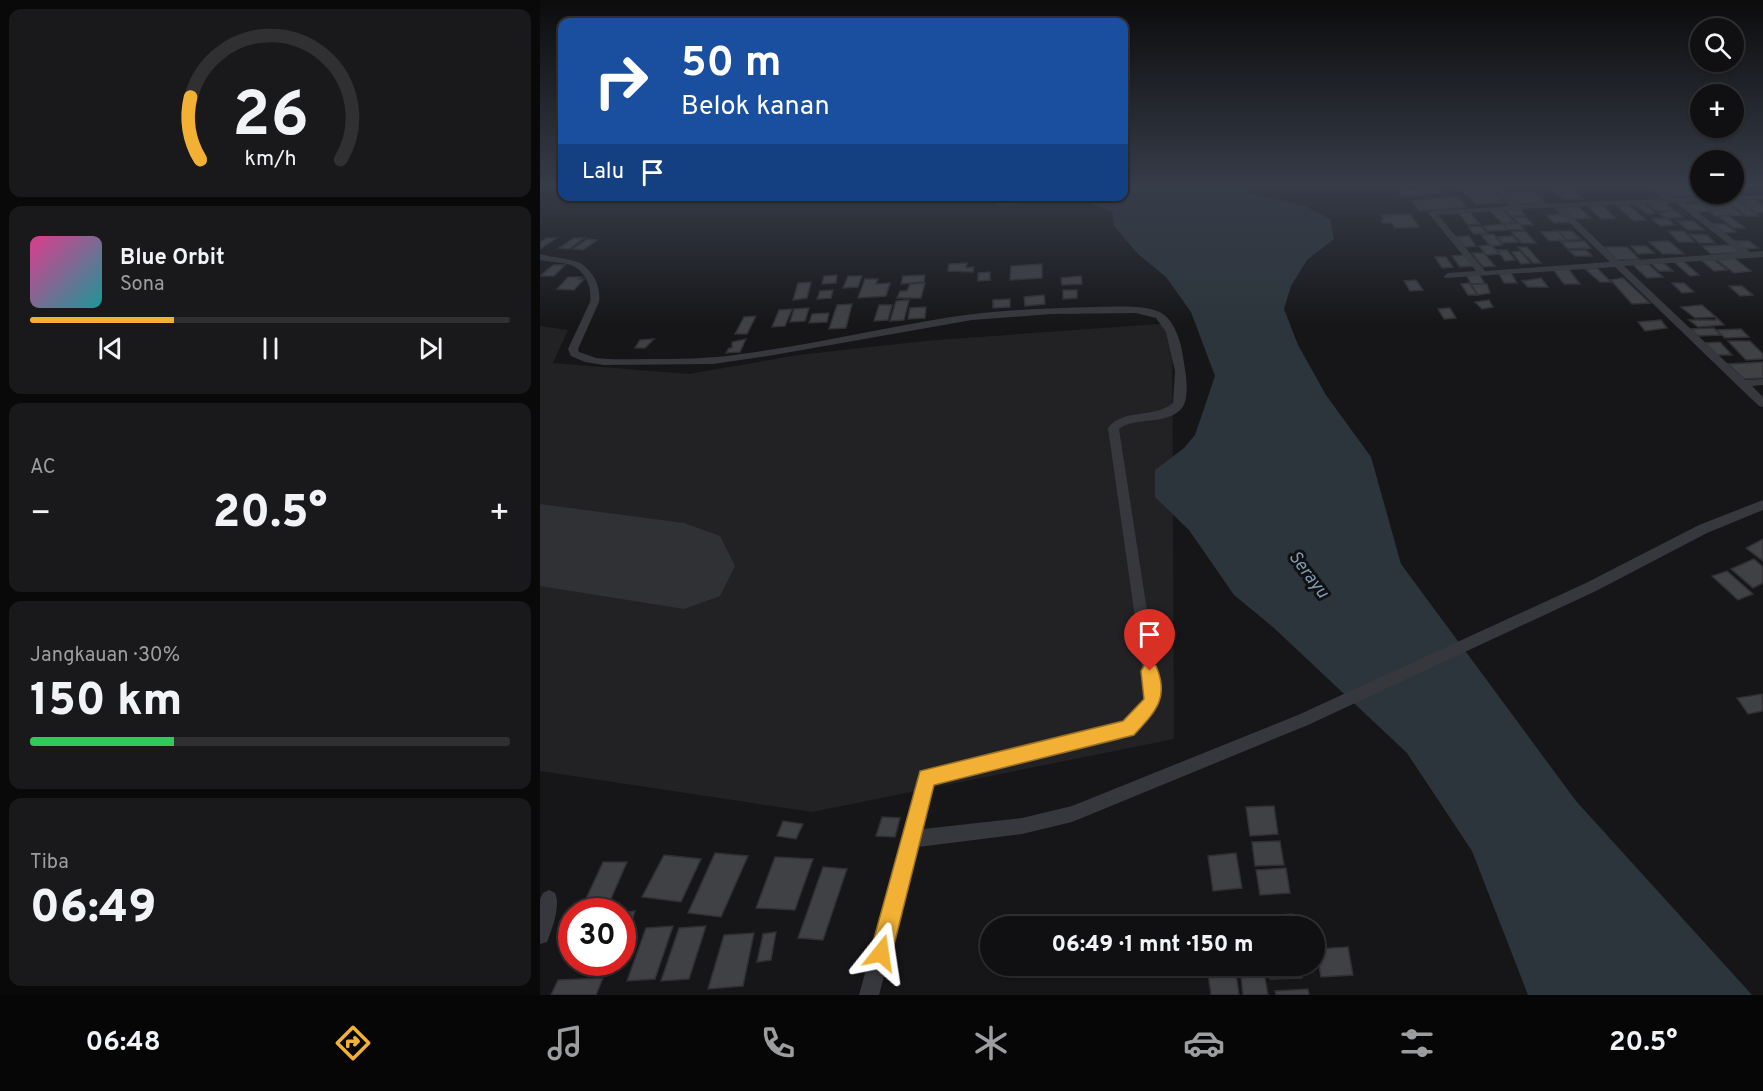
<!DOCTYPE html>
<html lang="id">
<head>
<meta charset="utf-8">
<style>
  :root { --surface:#101012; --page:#19191b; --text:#f1f3f6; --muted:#9c9d9f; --line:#303032; --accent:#f2b134 }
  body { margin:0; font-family:Overpass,sans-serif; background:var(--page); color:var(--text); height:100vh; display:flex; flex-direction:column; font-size:22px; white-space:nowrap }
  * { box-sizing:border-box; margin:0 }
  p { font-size:20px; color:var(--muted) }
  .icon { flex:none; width:33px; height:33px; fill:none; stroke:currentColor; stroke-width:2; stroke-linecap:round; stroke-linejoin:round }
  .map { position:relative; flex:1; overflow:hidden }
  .sheet { display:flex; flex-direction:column; gap:9px; padding:9px; background:#09090a; width:540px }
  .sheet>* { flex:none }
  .banner { position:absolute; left:18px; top:18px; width:570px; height:183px; border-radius:12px; box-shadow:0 2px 4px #0004,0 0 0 2px var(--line); background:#1a4fa0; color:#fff; overflow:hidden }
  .buttons { position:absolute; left:1150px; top:18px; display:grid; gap:12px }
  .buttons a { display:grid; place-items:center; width:54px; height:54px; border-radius:50%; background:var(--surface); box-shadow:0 2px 4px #0004,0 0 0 2px var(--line); font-size:30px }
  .speed { position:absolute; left:18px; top:898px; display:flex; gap:12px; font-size:30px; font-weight:700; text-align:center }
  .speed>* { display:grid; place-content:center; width:78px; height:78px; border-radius:50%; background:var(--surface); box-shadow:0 2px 4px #0004,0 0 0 2px var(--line); line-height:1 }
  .speed .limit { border:9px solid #d22; background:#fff; color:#111 }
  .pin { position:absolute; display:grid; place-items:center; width:51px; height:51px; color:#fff; margin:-62px -26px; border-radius:50% 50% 50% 0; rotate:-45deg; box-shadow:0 0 6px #0007 }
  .pin .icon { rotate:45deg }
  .me { position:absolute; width:66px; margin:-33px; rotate:15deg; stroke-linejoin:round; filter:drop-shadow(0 0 4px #0008) }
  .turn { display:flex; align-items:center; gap:21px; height:126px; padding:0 24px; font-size:27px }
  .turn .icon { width:78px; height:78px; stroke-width:2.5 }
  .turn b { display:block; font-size:42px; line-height:51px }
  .then { display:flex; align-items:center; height:57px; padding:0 24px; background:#0003; gap:12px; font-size:22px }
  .big { font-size:45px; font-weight:800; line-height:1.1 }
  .sheet .card { flex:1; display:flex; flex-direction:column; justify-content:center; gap:9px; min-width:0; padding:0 21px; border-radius:12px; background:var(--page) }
  .sheet .dial { align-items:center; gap:0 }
  .dial svg { height:156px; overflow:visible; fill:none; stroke:var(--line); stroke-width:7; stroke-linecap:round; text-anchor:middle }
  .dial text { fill:var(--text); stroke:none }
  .song { display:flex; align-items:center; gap:18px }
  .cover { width:72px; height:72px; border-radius:9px; background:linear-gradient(135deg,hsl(330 70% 55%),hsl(180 70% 35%)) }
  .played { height:6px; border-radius:3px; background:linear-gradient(90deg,var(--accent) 30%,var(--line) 30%) }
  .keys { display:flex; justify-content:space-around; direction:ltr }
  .heat { display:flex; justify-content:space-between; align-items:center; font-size:33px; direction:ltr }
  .charge { height:9px; border-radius:4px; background:linear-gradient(90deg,#34c759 30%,var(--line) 0) }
  .trip { position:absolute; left:440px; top:916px; width:345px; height:60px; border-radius:30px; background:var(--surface); box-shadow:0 2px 4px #0004,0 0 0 2px var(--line); font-weight:800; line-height:60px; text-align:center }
  .dock { display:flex; height:96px; justify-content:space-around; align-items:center; background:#060607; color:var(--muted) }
  .dock .icon { width:42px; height:42px }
  .dock .active { color:var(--accent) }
  .dock b { font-size:27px; color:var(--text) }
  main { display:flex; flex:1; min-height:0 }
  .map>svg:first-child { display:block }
  .built { fill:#222225 }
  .water { fill:#2c353c }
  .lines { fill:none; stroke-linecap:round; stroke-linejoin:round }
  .runway { fill:#303135; fill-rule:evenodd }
  .building { fill:#404145; stroke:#303034; stroke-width:1.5 }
  .street { fill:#37383d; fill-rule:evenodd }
  .route { fill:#f2b134; stroke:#9d7322; stroke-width:1.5 }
  .labels { text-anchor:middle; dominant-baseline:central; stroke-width:6; stroke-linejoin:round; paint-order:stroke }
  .water-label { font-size:18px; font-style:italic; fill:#7f9bb3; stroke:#111113 }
</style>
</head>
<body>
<main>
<section class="sheet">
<div class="card dial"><svg viewBox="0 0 100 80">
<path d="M14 69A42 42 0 1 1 86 69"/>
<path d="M14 69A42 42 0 0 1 9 37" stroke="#f2b134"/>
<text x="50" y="56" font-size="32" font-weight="700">26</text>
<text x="50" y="72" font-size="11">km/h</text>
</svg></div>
<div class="card">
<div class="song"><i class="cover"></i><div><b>Blue Orbit</b><p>Sona</p></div></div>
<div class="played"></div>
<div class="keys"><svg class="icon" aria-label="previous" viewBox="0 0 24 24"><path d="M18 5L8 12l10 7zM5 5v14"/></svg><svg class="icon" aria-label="pause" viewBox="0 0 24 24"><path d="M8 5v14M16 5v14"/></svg><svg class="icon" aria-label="next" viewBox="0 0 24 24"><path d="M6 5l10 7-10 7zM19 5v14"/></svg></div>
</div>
<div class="card"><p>AC</p>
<div class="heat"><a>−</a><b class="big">20.5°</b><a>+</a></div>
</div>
<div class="card"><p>Jangkauan · 30%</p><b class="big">150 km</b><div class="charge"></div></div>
<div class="card"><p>Tiba</p><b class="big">06:49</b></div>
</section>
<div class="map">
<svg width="1223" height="995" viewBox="0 0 1223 995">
  <rect width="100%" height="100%" fill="#161618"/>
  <path class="built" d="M632 323 634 739 272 812 0 771V326L28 330 13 363 149 374 258 355 385 341Z"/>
  <path class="water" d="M584 186H699L708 193 765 206 790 219 794 239 767 260 751 286 744 309 758 345 786 395 831 457 861 564 1036 801 1212 995H988L932 851 867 753 734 628 694 595 649 530 615 497V470L644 448 655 435 675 376 651 312 626 277 598 254 574 226 572 211 532 197 461 206 441 197 584 196Z"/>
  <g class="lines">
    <path class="runway" d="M0 504 144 523 180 536 195 566 180 596 144 609 0 586Z"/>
  </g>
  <g class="building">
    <path d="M878 186H895L902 193 886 194Z"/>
    <path d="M917 186H949L965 203 936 204Z"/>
    <path d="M1009 186H1027L1042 199H1023Z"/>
    <path d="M1115 186H1151L1161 194 1130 196Z"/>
    <path d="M880 190 887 195 861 196 858 191Z"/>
    <path d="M992 191 1006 203 978 204 966 193Z"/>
    <path d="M918 196 927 207 879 211 872 201Z"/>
    <path d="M1184 200 1202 215 1175 216 1157 201Z"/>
    <path d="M1186 200H1198L1218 216H1206Z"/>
    <path d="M1207 200H1216L1223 205V212L1216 213 1201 201Z"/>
    <path d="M1125 203 1134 210 1117 211 1108 204Z"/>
    <path d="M1161 203 1172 211 1155 212 1147 204Z"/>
    <path d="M1104 204 1116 213 1107 214 1095 205Z"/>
    <path d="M1088 205 1106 220 1094 221 1077 206Z"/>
    <path d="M1063 206 1075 218 1061 219 1049 207Z"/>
    <path d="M1039 207 1051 218 1036 219 1021 208Z"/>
    <path d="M965 209H980L985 215 970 216Z"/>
    <path d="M962 210 975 222 962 223 950 211Z"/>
    <path d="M1135 211 1143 217 1126 218 1118 213Z"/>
    <path d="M930 212 932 215 940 224 928 225 918 213Z"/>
    <path d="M870 214 879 227 855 228 852 223H843L841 220H844L841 215Z"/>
    <path d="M1022 214 1030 222 1014 223 1006 215Z"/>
    <path d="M1189 216 1205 228H1194L1179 217Z"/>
    <path d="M973 217H986L993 225H980Z"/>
    <path d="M1126 218 1135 225 1120 226 1112 219Z"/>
    <path d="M1137 221H1154L1164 230H1148Z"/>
    <path d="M978 223 984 229 968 230 963 224Z"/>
    <path d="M963 224 968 230 948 231 943 226Z"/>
    <path d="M1173 224H1185L1196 232 1184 233Z"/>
    <path d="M941 226 947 233 934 234 928 227Z"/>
    <path d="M985 231 996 243H982L971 232Z"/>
    <path d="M1018 231 1027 240 1009 241 1001 232Z"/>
    <path d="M1018 231H1032L1041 239 1027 240Z"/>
    <path d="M1128 231H1144L1154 242H1139Z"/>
    <path d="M953 234 955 236 962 245 950 246 941 235Z"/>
    <path d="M1149 234 1167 235 1175 243H1159Z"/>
    <path d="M929 236 936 246 925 247 917 237Z"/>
    <path d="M973 236 978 242 962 243 957 237Z"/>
    <path d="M7 238H17L0 249V242Z"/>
    <path d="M34 238H44L29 249 19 248Z"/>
    <path d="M47 239 57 240 43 250 33 249Z"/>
    <path d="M1044 241 1051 248 1028 249 1021 242Z"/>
    <path d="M1125 241H1129L1144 254H1123L1109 242Z"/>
    <path d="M1195 241H1209L1218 248 1205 249Z"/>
    <path d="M952 245 959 254 946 255 939 246Z"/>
    <path d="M1192 245 1201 253 1171 254 1162 246Z"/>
    <path d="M1091 246H1106L1114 253 1098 254Z"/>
    <path d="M978 247H987L1001 263H993Z"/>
    <path d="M1065 247H1087L1099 259 1077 260Z"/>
    <path d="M957 250H967L975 260 965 261Z"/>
    <path d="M1046 250 1052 256H1035L1029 251Z"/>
    <path d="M980 251 990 263 981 264 972 252Z"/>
    <path d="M932 253H944L955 266 943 267Z"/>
    <path d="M924 255 933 266 920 267 912 256Z"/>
    <path d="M895 257H906L913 267 902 268Z"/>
    <path d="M1194 258 1211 271 1194 273 1177 260Z"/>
    <path d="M1161 260H1174L1187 270 1174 271Z"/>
    <path d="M1143 261 1159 275 1150 276 1134 262Z"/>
    <path d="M427 263 426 268 434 267 433 272 408 271 409 264Z"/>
    <path d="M1111 263H1124L1133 271H1119Z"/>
    <path d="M502 264V278L470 280 471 266Z"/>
    <path d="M1108 264 1123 277 1107 278 1093 265Z"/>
    <path d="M13 265H25L14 276H0Z"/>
    <path d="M1027 267 1040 284H1024L1014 271Z"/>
    <path d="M1057 268 1071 282H1060L1045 269Z"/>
    <path d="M450 272V280L438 281V273Z"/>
    <path d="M971 273 977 283H964L959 274Z"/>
    <path d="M939 274 945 284H931L927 276Z"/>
    <path d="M297 275 296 283 282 284 284 276Z"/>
    <path d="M385 275 384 282 361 284 363 276Z"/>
    <path d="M308 276H322L318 287 303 288Z"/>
    <path d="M541 276 542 284 522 285 521 278Z"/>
    <path d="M28 277H42L39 279H44L34 290 17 289Z"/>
    <path d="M1001 278 1008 287H988L982 281Z"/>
    <path d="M1083 278 1110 303 1092 304 1071 280Z"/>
    <path d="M325 279H338L336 284 350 283 346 296 318 298Z"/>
    <path d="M876 280 883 290 870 291 864 281Z"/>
    <path d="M271 282 267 298 253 300 258 283Z"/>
    <path d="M385 283 381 298H357L360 291H367L370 284Z"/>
    <path d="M929 283 938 295H928L921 284Z"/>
    <path d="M1132 283H1144L1154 292 1142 293Z"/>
    <path d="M931 284H947L950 293 938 295Z"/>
    <path d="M1189 286H1202L1213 295 1200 296Z"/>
    <path d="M293 290 291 298 277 299 280 291Z"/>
    <path d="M523 290H537V298L523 299Z"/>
    <path d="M504 295 505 304 485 306 484 297Z"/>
    <path d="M470 299V307L453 308V300Z"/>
    <path d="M369 300 364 320 350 321 356 301Z"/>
    <path d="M949 300 953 307 942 309 935 302Z"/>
    <path d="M312 304 306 328 289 329 297 305Z"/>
    <path d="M339 305H352L348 320 334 321Z"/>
    <path d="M1162 305 1176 317 1155 318 1141 307Z"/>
    <path d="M386 307 385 318 368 319 370 308Z"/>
    <path d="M269 308 265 321 250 322 254 309Z"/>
    <path d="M910 308 916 318 904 319 898 309Z"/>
    <path d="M252 309 245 326 232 327 239 310Z"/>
    <path d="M289 313 287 322 269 323 272 314Z"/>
    <path d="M216 316 207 334H195L204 317Z"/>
    <path d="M1176 317 1184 325 1158 327 1149 320H1176Z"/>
    <path d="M1121 320 1127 328 1105 331 1098 322Z"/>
    <path d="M1174 328 1181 335 1158 336 1151 329Z"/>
    <path d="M1201 329 1209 337 1185 338 1176 330Z"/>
    <path d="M114 339 105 348H95L100 340Z"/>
    <path d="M206 339 200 352 186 353 189 348H192V342Z"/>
    <path d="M1188 341H1210L1223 354V359L1206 360Z"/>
    <path d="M1180 342 1192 355H1177L1165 343Z"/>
    <path d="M1223 362V378L1204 379 1188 364Z"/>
    <path d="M1223 539V561L1206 548Z"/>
    <path d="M1214 559 1223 567V583L1213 588 1191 569Z"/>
    <path d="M1187 571 1213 594 1198 600 1172 576Z"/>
    <path d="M1222 694 1223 711 1208 714 1197 698Z"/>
    <path d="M734 806 738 834 710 836 706 807Z"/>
    <path d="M342 817 360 818 355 837 336 836Z"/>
    <path d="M243 821 263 824 256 839 237 836Z"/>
    <path d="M740 841 744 865 715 866 712 842Z"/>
    <path d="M175 853 208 856 181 917 148 913Z"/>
    <path d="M696 853 702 888 673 891 668 856Z"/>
    <path d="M124 855 161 859 141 902 102 897Z"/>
    <path d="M235 857 273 859 255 910 216 908Z"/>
    <path d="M63 862H87L70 901H45Z"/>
    <path d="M283 867 307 869 283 940 258 938Z"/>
    <path d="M746 868 750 893 720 895 716 870Z"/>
    <path d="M95 911 84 947H82V913Z"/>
    <path d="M752 914 754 927H723L722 916Z"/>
    <path d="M133 926 115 979 87 981 106 928Z"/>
    <path d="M166 926 149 979 121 981 139 928Z"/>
    <path d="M236 932 231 960 217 962 223 934Z"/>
    <path d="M214 933 203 986 168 989 184 935Z"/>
    <path d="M808 947 813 975 781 977 776 949Z"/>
    <path d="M667 966H695L699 995H671Z"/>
    <path d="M700 966H723L728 995H703Z"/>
    <path d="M728 966H760L762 978 730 979Z"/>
    <path d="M63 978 56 995H11L18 980Z"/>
    <path d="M768 989 769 995H736L735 991Z"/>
  </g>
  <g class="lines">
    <g class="street">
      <path d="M951 186H959L978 205 1123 199 1108 186H1117L1132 198 1223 195V199L1145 202 1210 252 1223 251V257L1084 266 1205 380 1223 379V385L1212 386 1223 397V407L1219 406 1198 386 1075 267 905 278 904 276 908 273 936 271 888 213 892 211 970 206ZM1136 203 1200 253 1079 261 1022 207ZM1013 207 1070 262 945 271 898 215Z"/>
      <path d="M0 254C10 257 34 259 42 264 54 273 61 287 59 302L38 349 39 352 56 358C73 360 89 359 106 359 138 359 169 359 201 354 271 345 341 328 411 317 459 310 507 308 556 307 573 307 608 304 623 314 637 324 642 347 644 363 646 375 650 397 642 408 627 426 596 416 579 429L620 695C614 718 601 731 579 740L393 785 383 829 482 818 532 806 758 715 1046 583 1159 525 1223 500V510L1167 533 1056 591 768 725 532 822 482 834 378 847 339 995H319L380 772 579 724C591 718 601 709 606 695L568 428C583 408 614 419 633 403L635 371 626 332 616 318 596 313 511 314 432 320 228 356 173 364 64 365 45 362 31 356 28 349 50 302C52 289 47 274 35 267 26 262 10 262 0 260Z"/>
      <path d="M9 890 15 893C21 905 12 929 7 942L0 944V899L3 893Z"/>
    </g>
  </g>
  <linearGradient id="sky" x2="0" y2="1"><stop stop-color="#0c0c0d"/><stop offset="0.57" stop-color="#363c48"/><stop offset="1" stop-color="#363c48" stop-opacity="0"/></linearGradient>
  <rect width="1223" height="325" fill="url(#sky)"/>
  <path class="route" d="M610 663 616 666C630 698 615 712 594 735L394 785 352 953 348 961 341 964 333 961 330 953 380 771 583 721 604 699 601 671 604 666Z"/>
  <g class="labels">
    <g class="water-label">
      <text transform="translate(768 575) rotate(53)">Serayu</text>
    </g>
  </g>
</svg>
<div class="buttons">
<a><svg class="icon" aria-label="search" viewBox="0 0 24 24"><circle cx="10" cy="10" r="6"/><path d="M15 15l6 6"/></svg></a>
<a>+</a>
<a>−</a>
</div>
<div class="speed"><div class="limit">30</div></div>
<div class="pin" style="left:610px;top:671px;background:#d93025"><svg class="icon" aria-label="arrive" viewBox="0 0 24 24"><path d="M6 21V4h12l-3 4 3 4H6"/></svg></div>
<svg class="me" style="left:341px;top:953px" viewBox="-20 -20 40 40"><path d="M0-17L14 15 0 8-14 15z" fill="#f2b134" stroke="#fff" stroke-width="4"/></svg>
<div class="trip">06:49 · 1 mnt · 150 m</div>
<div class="banner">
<div class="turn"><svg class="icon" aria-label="right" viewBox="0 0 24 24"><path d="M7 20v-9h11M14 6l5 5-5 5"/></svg><div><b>50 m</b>Belok kanan</div></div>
<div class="then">Lalu<svg class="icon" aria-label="arrive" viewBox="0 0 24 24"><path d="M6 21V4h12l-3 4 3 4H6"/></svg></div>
</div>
</div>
</main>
<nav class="dock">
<b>06:48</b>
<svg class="icon active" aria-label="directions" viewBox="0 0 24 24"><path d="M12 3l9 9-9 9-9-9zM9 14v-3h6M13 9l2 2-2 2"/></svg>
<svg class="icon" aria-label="music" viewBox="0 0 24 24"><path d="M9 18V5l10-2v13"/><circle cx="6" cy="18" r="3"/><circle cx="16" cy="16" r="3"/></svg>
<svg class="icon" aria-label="phone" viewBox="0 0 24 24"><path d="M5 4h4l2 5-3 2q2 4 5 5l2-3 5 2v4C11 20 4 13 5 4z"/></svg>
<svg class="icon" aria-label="climate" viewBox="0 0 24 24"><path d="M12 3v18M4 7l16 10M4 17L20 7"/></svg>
<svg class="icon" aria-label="car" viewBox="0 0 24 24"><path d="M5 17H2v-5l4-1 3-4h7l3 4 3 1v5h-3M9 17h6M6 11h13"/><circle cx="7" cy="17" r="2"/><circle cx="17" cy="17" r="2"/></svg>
<svg class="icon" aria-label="filters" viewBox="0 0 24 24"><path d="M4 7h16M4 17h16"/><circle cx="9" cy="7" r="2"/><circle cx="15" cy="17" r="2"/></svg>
<b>20.5°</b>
</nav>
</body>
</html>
